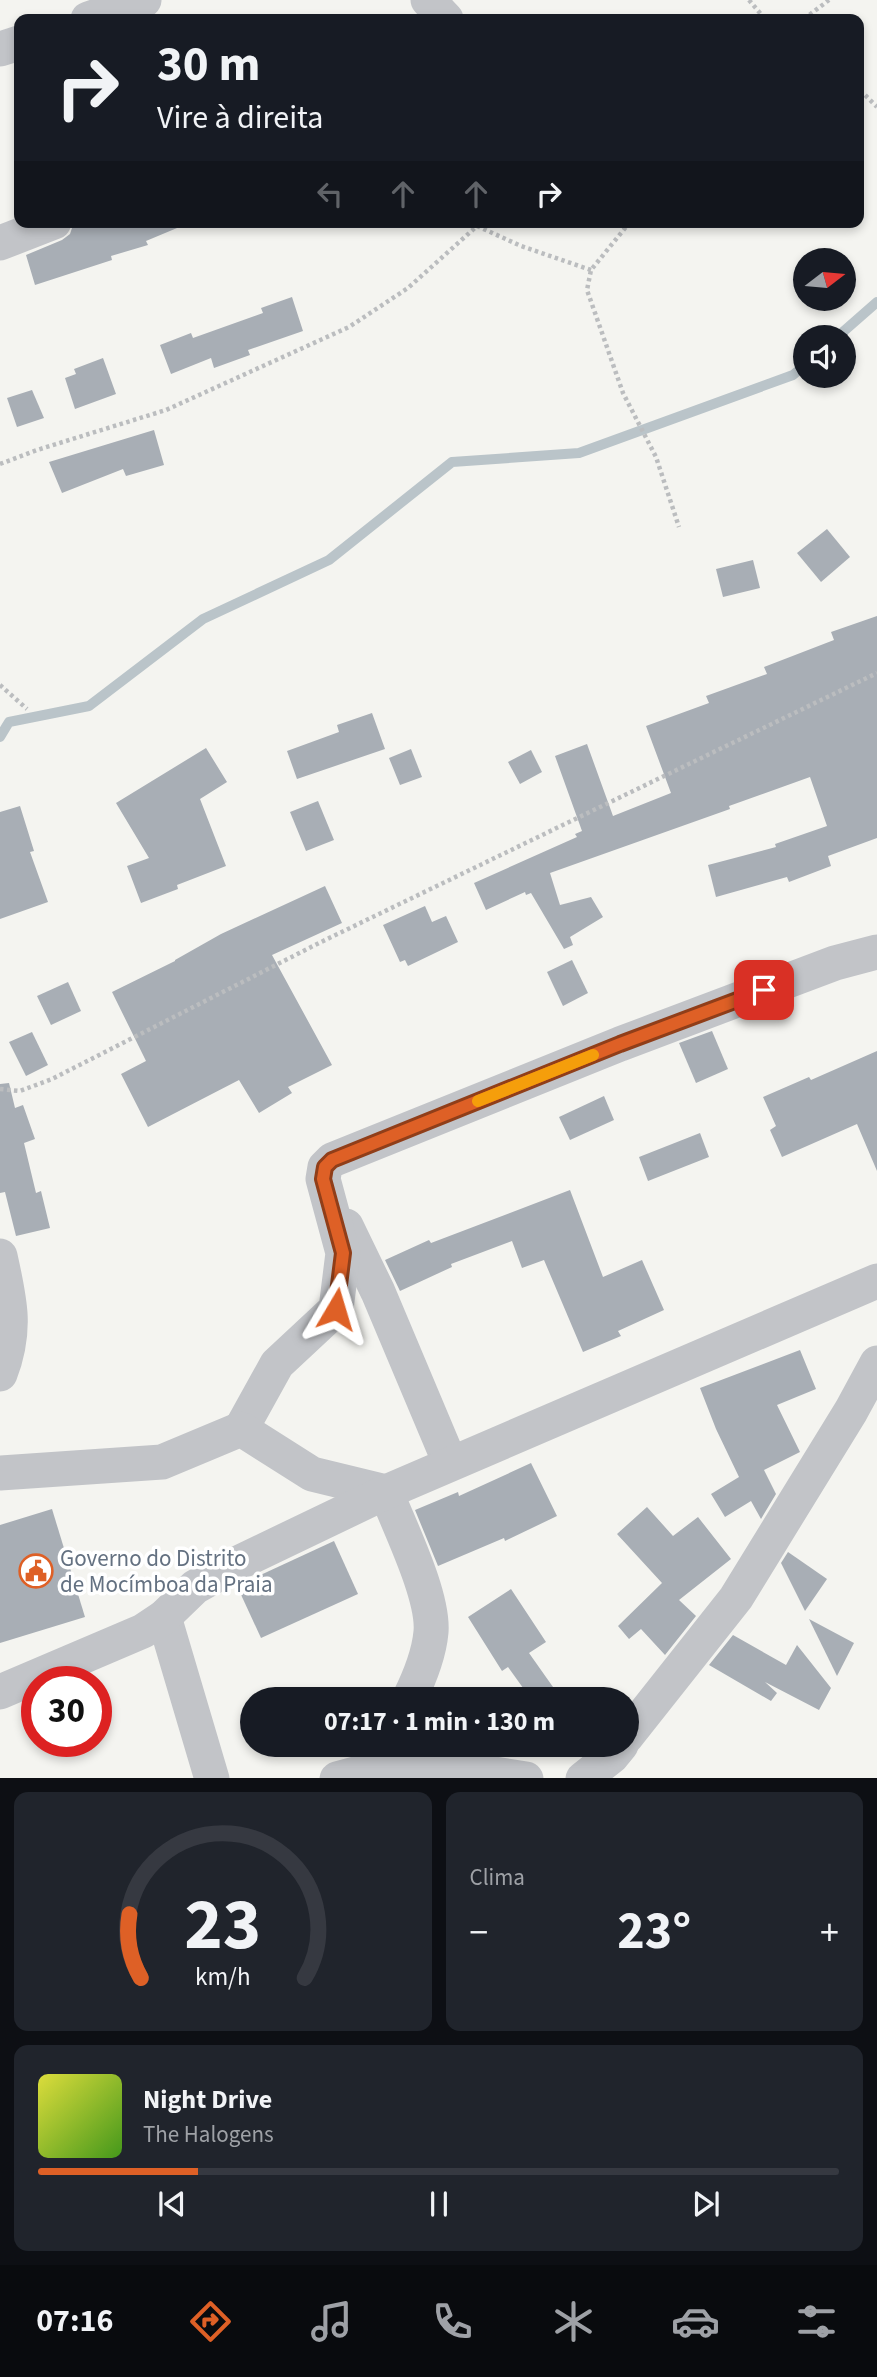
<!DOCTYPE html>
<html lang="pt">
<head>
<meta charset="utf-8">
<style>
  :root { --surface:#171b24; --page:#20242c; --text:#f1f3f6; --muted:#9ea1a6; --line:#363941; --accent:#de6026 }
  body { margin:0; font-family:"Source Sans 3",sans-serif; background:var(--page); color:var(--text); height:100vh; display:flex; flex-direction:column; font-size:26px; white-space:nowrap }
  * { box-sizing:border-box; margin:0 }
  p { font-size:23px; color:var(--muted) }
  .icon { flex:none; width:38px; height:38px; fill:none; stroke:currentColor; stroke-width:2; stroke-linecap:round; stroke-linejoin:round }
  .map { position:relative; height:1778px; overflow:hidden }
  .drawer { display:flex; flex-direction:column; gap:14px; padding:14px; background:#0d0f14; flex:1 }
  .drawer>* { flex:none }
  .hud { position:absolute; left:14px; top:14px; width:850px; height:214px; border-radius:14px; box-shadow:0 4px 10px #0003; background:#171b24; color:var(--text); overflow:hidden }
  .needle { width:46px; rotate:74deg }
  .controls { position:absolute; left:793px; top:248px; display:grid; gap:14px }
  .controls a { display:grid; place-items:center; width:63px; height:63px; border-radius:50%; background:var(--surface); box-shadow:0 4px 10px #0003; font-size:35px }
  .speed { position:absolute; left:21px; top:1666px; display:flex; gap:14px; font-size:35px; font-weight:700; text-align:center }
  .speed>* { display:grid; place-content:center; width:91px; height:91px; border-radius:50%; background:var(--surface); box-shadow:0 4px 10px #0003; line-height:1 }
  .speed .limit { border:10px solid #d22; background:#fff; color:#111 }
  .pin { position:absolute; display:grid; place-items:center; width:60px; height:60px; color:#fff; margin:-30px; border-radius:14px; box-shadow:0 4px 10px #0006 }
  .me { position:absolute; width:77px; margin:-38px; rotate:7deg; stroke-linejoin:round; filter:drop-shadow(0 0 5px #0008) }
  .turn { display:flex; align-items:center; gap:24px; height:147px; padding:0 28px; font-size:32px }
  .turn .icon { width:91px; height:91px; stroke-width:2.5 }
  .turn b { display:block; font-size:49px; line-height:60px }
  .lanes { display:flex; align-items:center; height:66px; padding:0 28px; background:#0003; justify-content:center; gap:35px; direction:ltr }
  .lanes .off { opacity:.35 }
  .big { font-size:52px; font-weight:700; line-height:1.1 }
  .drawer .card { flex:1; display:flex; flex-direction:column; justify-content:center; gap:10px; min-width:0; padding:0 24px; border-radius:14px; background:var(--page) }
  .drawer .dial { align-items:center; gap:0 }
  .dial svg { height:182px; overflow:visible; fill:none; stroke:var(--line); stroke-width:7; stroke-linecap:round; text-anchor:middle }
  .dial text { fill:var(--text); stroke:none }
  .song { display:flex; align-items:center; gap:21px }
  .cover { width:84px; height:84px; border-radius:10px; background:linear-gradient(135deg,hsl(60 70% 55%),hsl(100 70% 35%)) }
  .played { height:7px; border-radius:4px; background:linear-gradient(90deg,var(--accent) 20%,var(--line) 20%) }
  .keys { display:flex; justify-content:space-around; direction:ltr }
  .heat { display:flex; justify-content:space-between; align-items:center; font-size:38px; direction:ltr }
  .drawer .tiles { flex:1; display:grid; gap:14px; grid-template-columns:1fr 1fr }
  .card:last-child { grid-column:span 2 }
  .trip { position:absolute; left:240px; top:1687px; width:399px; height:70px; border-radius:35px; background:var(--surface); box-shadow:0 4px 10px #0003; font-weight:700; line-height:70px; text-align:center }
  .dock { display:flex; height:112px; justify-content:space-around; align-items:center; background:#090b0e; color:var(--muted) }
  .dock .icon { width:49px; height:49px }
  .dock .active { color:var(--accent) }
  .dock b { font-size:32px; color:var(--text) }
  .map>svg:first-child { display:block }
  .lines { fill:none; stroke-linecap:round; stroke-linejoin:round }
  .stream { stroke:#bac4c9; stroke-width:10 }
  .building { fill:#a8aeb5 }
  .path { stroke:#bbbdbf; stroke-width:4.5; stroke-dasharray:3.5 3.5; stroke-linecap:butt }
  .minor { stroke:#c2c4c8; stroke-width:35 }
  .route-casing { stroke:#903e19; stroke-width:18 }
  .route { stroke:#de6026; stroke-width:12 }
  .slow { stroke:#f59e0b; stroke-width:12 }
  .labels { text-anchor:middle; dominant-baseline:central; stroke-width:7; stroke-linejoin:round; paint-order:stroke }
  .poi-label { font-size:23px; fill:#647181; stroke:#fff; text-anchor:start }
</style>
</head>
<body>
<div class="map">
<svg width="877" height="1779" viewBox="0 0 877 1779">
  <rect width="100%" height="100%" fill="#f4f4f0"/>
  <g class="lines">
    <g class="stream">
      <path d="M836 338 877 302"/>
      <path d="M0 737 9 722 89 706 203 619 329 560 452 462 579 453 793 375 805 365"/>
    </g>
  </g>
  <g class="building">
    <path d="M74 222H189V223L146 241 148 245 111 256 112 260 35 285 26 255 62 240 70 234Z"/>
    <path d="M292 297 303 331 248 350 250 355 214 368 211 358 171 374 160 345 191 333 193 338 263 313 261 308Z"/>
    <path d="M103 358 116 394 75 409 65 378 76 374 74 369Z"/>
    <path d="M32 390 44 418 17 427 7 398Z"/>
    <path d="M154 430 164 465 126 476 123 469 62 493 49 462Z"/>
    <path d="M827 529 850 557 821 582 797 553Z"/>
    <path d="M753 560 760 588 723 597 716 569Z"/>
    <path d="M877 616V838L828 856 831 866 789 882 787 877 716 897 708 865 776 847 775 844 827 826 810 777 729 806 730 809 550 873 560 905 591 897 603 917 570 937 573 945 564 949 531 893 526 895 525 892 486 910 474 883 577 837 575 834 582 831 555 756 587 744 613 816 671 793 646 726 709 703 706 696 767 674 764 667 834 640 831 632Z"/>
    <path d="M372 713 385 749 297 779 287 751 339 732 337 725Z"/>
    <path d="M206 748 227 782 200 799 226 866 177 885 178 889 141 903 127 866 149 858 116 803Z"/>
    <path d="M411 749 422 777 400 785 389 758Z"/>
    <path d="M531 750 542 772 520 784 508 762Z"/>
    <path d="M318 801 334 840 306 851 290 812Z"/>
    <path d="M20 806 34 851 30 852 48 902 0 919V812Z"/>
    <path d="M325 886 342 923 272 955 332 1065 288 1087 292 1093 259 1113 239 1080 148 1127 121 1074 146 1061 112 992 175 961V960L221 934Z"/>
    <path d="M425 906 432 922 446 916 458 942 408 966 405 960 400 962 383 925Z"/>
    <path d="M572 960 588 993 563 1006 547 972Z"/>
    <path d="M68 982 81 1011 51 1025 37 996Z"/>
    <path d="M712 1031 728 1069 696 1083 679 1043Z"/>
    <path d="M32 1032 48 1065 26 1076 9 1042Z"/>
    <path d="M877 1051V1171L857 1124 782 1157 770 1130 776 1126 763 1097 809 1077 811 1080Z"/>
    <path d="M9 1083 15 1108 23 1105 35 1139 24 1143 36 1193 41 1191 50 1228 16 1236 5 1192 0 1193V1084Z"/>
    <path d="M604 1096 614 1120 570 1140 559 1117Z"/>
    <path d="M700 1133 709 1157 648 1181 639 1157Z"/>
    <path d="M570 1190 603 1277 642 1260 664 1310 618 1331 621 1336 583 1352 544 1260 522 1268 512 1241 451 1264 452 1267 400 1291 385 1260 429 1240 431 1243Z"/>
    <path d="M800 1350 816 1389 777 1405 800 1452 764 1470 776 1494 761 1519 751 1501 725 1517 711 1494 739 1477 716 1429 700 1388Z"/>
    <path d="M531 1463 557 1516 505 1541 504 1538 438 1566 415 1510 458 1492 459 1496Z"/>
    <path d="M647 1507 673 1536 698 1517 731 1559 679 1600 696 1616 665 1655 641 1629 629 1639 618 1626 662 1583 617 1534Z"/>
    <path d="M52 1509 85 1617 0 1643V1525Z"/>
    <path d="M334 1541 358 1594 261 1638 237 1586Z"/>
    <path d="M788 1552 827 1579 805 1611 781 1563Z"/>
    <path d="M511 1589 546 1642 529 1653 553 1687 536 1699H531L508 1667 502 1671 468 1617Z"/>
    <path d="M809 1619 854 1643 837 1676Z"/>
    <path d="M733 1635 786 1665 797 1645 831 1688 819 1710 765 1682 777 1693 771 1701 709 1665Z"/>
  </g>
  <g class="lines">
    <g class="path">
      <path d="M749 0 765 19"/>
      <path d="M804 19 829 0"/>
      <path d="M859 92 865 95 877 107"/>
      <path d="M630 222 591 270 587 290 623 393 656 457 679 527"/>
      <path d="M0 464 37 450 166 410 349 327 408 288 477 226 521 246 591 270"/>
      <path d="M0 685 27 709"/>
      <path d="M0 1089 20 1091 52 1079 319 943 877 673"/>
    </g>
    <g class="minor">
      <path d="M428 0 446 19"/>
      <path d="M88 19 144 0"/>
      <path d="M0 49 19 43"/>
      <path d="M0 243 54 222"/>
      <path d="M346 1226 378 1292 450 1463"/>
      <path d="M0 1256C10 1301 17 1330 0 1374"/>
      <path d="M241 1429 277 1364 336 1309 343 1253 323 1179 325 1167 332 1160 620 1044 835 963 877 952"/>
      <path d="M0 1473 162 1462 241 1429 312 1474 386 1492C400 1528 434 1596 431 1632 429 1654 419 1679 409 1699"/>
      <path d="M164 1617 212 1779"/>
      <path d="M0 1692 143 1631 164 1617 195 1587 236 1564 386 1492 877 1281"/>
      <path d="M626 1737 736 1598 851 1411 877 1363"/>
      <path d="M337 1779 374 1769 450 1767 526 1779"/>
      <path d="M583 1779 612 1756 621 1745"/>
    </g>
  </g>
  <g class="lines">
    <defs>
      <path id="route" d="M336 1309 343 1253 323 1179 325 1167 332 1160 620 1044 764 990"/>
    </defs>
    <use href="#route" class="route-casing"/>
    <use href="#route" class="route"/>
    <path class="slow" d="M478 1101 593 1055"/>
  </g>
  <defs>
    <symbol id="civic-ring" viewBox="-11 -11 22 22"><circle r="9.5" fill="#fff" stroke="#de6026" stroke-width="1.5"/><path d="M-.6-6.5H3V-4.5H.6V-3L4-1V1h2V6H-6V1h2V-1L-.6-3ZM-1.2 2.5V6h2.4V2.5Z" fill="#de6026"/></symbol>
  </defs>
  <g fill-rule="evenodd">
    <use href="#civic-ring" x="17" y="1552" width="38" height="38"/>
  </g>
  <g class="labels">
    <g class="poi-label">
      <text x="60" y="1558">Governo do Distrito<tspan x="60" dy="26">de Mocímboa da Praia</tspan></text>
    </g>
  </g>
</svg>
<div class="controls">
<a><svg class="needle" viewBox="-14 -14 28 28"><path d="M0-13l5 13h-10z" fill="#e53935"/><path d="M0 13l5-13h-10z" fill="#9ea1a6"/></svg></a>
<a><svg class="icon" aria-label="sound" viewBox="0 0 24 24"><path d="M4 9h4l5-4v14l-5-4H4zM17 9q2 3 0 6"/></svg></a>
</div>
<div class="speed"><div class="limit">30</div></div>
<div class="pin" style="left:764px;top:990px;background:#d93025"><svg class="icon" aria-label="arrive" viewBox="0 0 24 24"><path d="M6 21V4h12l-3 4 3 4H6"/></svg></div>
<svg class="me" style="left:336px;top:1309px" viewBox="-20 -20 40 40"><path d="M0-17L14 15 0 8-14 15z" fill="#de6026" stroke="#fff" stroke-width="4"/></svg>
<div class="trip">07:17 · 1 min · 130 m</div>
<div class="hud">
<div class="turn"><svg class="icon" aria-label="right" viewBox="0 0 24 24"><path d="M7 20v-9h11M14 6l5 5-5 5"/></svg><div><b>30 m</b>Vire à direita</div></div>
<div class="lanes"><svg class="icon off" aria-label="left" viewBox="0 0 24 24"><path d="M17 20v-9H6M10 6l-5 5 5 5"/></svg><svg class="icon off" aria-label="ahead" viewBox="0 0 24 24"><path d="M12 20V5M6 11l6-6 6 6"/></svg><svg class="icon off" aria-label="ahead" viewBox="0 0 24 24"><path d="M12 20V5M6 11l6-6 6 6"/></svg><svg class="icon" aria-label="right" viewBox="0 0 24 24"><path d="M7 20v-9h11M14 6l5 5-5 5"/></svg></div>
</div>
</div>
<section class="drawer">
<div class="tiles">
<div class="card dial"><svg viewBox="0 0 100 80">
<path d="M14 69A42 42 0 1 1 86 69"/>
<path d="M14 69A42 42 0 0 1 9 41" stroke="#de6026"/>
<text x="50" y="56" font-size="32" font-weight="700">23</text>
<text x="50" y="72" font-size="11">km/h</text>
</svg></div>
<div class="card"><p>Clima</p>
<div class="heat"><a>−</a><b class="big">23°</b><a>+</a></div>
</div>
<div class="card">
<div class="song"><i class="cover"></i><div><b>Night Drive</b><p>The Halogens</p></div></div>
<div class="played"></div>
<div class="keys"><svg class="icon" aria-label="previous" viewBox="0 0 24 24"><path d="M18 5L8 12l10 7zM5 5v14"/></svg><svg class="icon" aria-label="pause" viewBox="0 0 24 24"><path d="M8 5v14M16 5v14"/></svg><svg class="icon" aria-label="next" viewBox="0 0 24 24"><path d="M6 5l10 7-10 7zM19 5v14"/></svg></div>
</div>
</div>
</section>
<nav class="dock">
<b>07:16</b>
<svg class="icon active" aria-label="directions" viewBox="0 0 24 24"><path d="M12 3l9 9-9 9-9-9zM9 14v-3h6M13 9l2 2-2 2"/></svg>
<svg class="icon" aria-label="music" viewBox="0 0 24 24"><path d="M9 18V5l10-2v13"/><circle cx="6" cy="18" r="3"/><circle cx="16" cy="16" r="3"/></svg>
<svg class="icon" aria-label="phone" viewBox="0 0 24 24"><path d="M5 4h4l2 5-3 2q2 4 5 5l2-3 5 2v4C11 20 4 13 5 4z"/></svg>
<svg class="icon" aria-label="climate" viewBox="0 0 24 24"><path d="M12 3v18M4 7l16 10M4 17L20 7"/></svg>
<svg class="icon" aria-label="car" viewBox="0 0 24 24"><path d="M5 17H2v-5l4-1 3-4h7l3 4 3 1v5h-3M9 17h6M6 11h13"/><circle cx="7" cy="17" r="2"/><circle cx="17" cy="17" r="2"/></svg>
<svg class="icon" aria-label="filters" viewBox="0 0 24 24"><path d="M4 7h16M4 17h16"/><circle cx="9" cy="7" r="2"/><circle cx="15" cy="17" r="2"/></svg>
</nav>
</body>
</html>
